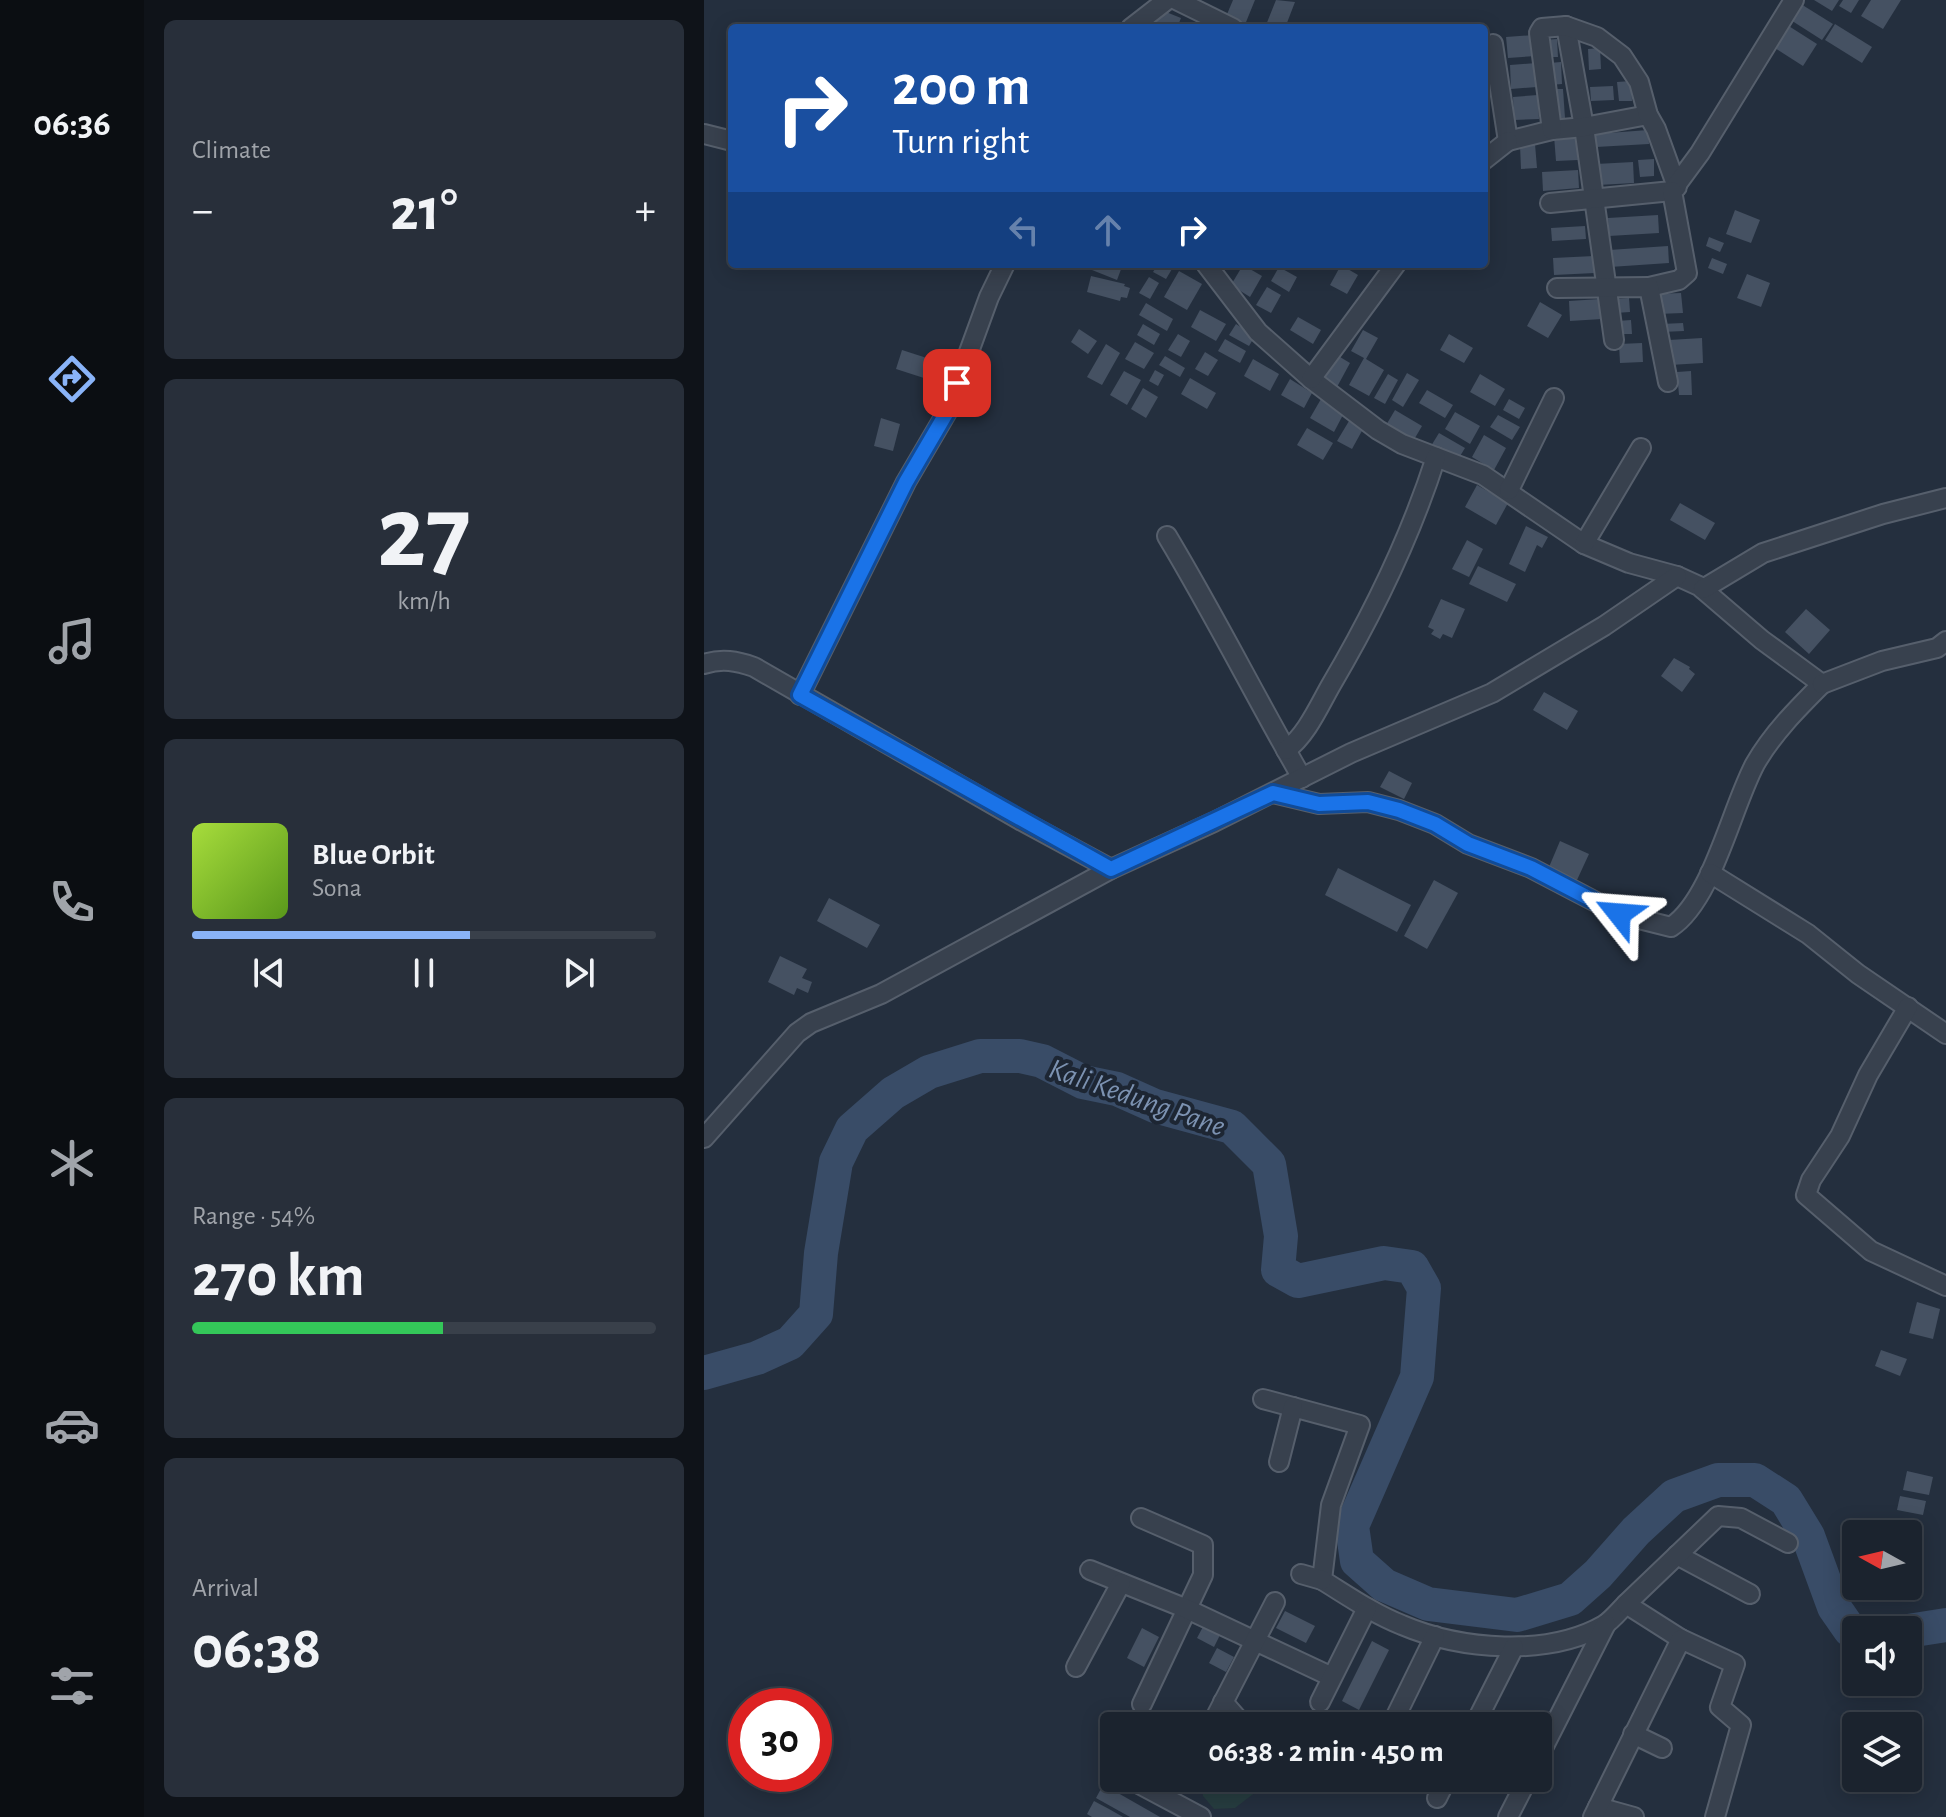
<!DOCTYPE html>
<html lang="en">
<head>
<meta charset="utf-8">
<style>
  :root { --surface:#1b232e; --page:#282f3a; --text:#f1f3f6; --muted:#a0a4aa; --line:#39404a; --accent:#8ab4f8 }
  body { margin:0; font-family:"Alegreya Sans",sans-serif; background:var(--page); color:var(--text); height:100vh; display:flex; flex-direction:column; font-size:30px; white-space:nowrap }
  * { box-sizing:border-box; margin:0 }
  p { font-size:26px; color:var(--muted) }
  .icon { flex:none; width:44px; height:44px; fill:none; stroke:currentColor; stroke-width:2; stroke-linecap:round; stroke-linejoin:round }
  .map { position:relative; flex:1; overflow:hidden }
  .details { display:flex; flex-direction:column; gap:20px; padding:20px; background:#0f1319; width:560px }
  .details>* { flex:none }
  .top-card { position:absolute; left:24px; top:24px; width:760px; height:244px; border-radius:8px; box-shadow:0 4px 20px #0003,0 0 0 2px var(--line); background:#1a4fa0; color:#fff; overflow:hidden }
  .needle { width:52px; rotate:278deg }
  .buttons { position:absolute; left:1138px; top:1520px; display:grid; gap:16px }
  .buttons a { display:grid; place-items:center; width:80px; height:80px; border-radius:8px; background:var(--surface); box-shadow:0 4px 20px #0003,0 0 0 2px var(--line); font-size:40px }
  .speed { position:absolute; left:24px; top:1688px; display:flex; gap:16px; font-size:40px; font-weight:700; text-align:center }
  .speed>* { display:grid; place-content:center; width:104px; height:104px; border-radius:50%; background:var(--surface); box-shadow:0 4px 20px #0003,0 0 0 2px var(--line); line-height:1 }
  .speed .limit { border:12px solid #d22; background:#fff; color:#111 }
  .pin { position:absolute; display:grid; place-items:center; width:68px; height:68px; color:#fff; margin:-34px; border-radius:16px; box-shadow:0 4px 12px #0006 }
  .me { position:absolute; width:88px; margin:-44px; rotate:298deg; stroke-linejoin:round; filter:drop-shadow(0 0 6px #0008) }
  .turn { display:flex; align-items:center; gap:28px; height:168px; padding:0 32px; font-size:36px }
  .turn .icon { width:104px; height:104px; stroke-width:2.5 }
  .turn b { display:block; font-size:56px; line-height:68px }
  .lanes { display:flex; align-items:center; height:76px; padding:0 32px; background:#0003; justify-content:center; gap:40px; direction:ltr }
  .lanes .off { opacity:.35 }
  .big { font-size:60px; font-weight:700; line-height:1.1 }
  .details .tile { flex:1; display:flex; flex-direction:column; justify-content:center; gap:12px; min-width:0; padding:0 28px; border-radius:12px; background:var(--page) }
  .details .dial { align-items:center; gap:0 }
  .dial b { font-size:104px; line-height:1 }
  .song { display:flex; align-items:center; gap:24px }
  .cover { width:96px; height:96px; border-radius:12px; background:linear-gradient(135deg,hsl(80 70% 55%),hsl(90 70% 35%)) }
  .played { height:8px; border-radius:4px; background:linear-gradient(90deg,var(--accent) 60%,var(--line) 60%) }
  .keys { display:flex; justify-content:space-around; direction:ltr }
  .heat { display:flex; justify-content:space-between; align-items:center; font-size:44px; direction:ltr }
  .charge { height:12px; border-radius:6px; background:linear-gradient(90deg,#34c759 54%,var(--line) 0) }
  .trip { position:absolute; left:396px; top:1712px; width:452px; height:80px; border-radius:8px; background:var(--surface); box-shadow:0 4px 20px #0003,0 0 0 2px var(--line); font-weight:700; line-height:80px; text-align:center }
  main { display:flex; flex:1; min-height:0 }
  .tab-bar { display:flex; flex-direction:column; width:144px; justify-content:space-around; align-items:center; background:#0b0e12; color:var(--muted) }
  .tab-bar .icon { width:56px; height:56px }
  .tab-bar .selected { color:var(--accent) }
  .tab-bar b { font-size:36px; color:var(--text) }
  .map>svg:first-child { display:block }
  .green { fill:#263c3f }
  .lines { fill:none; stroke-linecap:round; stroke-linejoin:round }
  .river { stroke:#394c67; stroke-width:34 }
  .building { fill:#455162 }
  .street-casing { stroke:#565f6c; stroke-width:22 }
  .street { stroke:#38414e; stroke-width:18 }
  .route-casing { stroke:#114b97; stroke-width:20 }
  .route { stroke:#1a73e8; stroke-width:14 }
  .labels { text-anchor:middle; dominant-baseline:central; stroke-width:8; stroke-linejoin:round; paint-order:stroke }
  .water-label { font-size:30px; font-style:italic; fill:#7c92b1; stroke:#1d2633 }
</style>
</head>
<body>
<main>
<nav class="tab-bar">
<b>06:36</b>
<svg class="icon selected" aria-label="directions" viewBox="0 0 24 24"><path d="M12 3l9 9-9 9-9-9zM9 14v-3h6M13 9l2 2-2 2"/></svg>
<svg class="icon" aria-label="music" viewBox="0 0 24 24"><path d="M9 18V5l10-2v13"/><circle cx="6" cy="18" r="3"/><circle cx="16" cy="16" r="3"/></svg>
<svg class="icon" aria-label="phone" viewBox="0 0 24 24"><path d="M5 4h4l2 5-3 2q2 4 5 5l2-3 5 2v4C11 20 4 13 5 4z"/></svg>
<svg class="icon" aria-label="climate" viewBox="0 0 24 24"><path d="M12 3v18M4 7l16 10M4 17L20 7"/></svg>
<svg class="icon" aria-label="car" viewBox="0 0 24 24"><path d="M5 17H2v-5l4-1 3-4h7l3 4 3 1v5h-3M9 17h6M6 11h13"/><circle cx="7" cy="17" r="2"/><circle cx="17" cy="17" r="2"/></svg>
<svg class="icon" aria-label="filters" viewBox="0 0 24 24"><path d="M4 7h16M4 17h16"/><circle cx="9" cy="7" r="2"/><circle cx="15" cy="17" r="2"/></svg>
</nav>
<section class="details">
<div class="tile"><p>Climate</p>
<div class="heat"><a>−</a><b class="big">21°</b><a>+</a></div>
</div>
<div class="tile dial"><b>27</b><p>km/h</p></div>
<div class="tile">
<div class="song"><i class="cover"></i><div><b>Blue Orbit</b><p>Sona</p></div></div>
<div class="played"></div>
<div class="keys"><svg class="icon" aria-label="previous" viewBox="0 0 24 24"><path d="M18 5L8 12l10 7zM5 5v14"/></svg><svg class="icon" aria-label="pause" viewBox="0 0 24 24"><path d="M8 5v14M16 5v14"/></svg><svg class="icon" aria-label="next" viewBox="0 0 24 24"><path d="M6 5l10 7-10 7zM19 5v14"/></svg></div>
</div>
<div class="tile"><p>Range · 54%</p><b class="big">270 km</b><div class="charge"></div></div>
<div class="tile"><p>Arrival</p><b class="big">06:38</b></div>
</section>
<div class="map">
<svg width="1242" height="1817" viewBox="0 0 1242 1817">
  <rect width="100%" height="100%" fill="#242f3e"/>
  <g class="green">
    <path d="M615 1712 640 1720 646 1726H593L606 1714Z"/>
    <path d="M504 1778H570L531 1808 510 1809 499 1796 497 1781Z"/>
  </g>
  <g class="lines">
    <g class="river">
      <path d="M0 1373 53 1358 86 1343 112 1314 117 1253 132 1162 148 1129 189 1093 225 1072 276 1056H316L338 1061 379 1082 413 1089 451 1106 528 1127 565 1164 577 1236 574 1270 594 1281 680 1263 708 1267 720 1288 713 1377 648 1526 653 1561 680 1585 724 1604 813 1615 866 1599 894 1574 932 1531 970 1496 1014 1480H1051L1082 1500 1104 1536 1130 1607 1146 1630 1152 1631"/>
      <path d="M1204 1631 1242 1625"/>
    </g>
  </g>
  <g class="building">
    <path d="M529 0H551L540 27 521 19Z"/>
    <path d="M572 0 591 2 581 28 562 25Z"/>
    <path d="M1110 0H1135L1128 11Z"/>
    <path d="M1139 0H1155L1147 13 1135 6Z"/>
    <path d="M1167 0H1197L1179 29 1157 16Z"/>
    <path d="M1092 1 1129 24 1118 40 1082 17Z"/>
    <path d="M457 10 477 18 473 28H450Z"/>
    <path d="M1080 23 1113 44 1099 66 1066 45Z"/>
    <path d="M1131 24 1168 47 1158 63 1121 40Z"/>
    <path d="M831 35 832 56 804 58 802 37Z"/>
    <path d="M853 39 854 57H841L840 40Z"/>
    <path d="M896 48 897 69 885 70 884 49Z"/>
    <path d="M857 62 858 84 846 85 845 63Z"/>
    <path d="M832 63 833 87 807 89 806 65Z"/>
    <path d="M927 81 928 101H915L913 82Z"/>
    <path d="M909 86 910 100 887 101 886 87Z"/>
    <path d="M847 89H859L861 118 849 119Z"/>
    <path d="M834 95 835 119 810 120 809 97Z"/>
    <path d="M944 130 945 144 892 147 891 134Z"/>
    <path d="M873 135 874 160 852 161 850 136Z"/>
    <path d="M831 144 833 168 817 169 816 145Z"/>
    <path d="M950 159V176L936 177 934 160Z"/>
    <path d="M929 162 930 183 894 185 892 164Z"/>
    <path d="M874 170 875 188 839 191 838 172Z"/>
    <path d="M1031 210 1056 220 1047 243 1022 234Z"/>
    <path d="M954 215 955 233 905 236 904 218Z"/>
    <path d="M881 226 882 239 848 241 847 228Z"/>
    <path d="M1005 237 1020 243 1016 252 1002 246Z"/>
    <path d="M964 246 965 263 906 267 905 250Z"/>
    <path d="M890 256 891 273 850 275 849 258Z"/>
    <path d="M1008 258 1023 264 1019 274 1004 268Z"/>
    <path d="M373 264H419L413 280Z"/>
    <path d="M454 264H471L462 279 449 272Z"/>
    <path d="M539 265 558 276 546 297 527 285Z"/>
    <path d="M637 265 654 275 643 294 626 285Z"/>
    <path d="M575 267 593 277 585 292 567 281Z"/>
    <path d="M475 271 498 284 483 310 460 297Z"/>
    <path d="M1043 274 1066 283 1057 307 1033 298Z"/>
    <path d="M387 276 421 284 420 286 426 288 423 298 417 297 416 301 383 292Z"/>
    <path d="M445 277 455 283 446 299 435 293Z"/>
    <path d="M563 287 577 295 567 313 552 305Z"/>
    <path d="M977 293 979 313 953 314 952 294Z"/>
    <path d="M925 298 926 312 911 313V299Z"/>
    <path d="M896 299 898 319 866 321 865 301Z"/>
    <path d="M836 302 858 315 844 338 823 326Z"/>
    <path d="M442 303 469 319 463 331 435 315Z"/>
    <path d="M496 310 522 324 512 341 487 327Z"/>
    <path d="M594 317 617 330 609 344 586 330Z"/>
    <path d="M927 320 928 334H914L913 321Z"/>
    <path d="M979 323 980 331 958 332 957 324Z"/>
    <path d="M439 324 456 334 450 345 433 335Z"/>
    <path d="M532 324 551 336 545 346 525 335Z"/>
    <path d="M375 329 393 341 384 354 367 342Z"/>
    <path d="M659 330 674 338 662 359 680 370 665 396 645 385 660 358 647 351Z"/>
    <path d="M474 334 486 341 477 357 464 350Z"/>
    <path d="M745 334 769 348 760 363 736 350Z"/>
    <path d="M998 338 999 363 966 365 965 340Z"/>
    <path d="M521 339 542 351 536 363 514 351Z"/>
    <path d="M431 342 450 353 440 369 421 359Z"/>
    <path d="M938 343 939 362 916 363 915 344Z"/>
    <path d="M402 344 416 353 398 385 383 377Z"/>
    <path d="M198 350 229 360 223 379 192 369Z"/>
    <path d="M501 352 514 360 504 376 491 369Z"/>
    <path d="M631 354 646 363 633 387 618 378Z"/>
    <path d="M461 356 481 368 476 377 455 365Z"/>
    <path d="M549 359 575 374 566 391 540 376Z"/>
    <path d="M451 370 460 375 454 386 445 381Z"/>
    <path d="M420 371 437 380 423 405 406 395Z"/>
    <path d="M987 371 988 395H975L973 372Z"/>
    <path d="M703 373 715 380 699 407 688 400Z"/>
    <path d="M684 374 694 380 681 404 670 398Z"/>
    <path d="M776 374 801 389 791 406 766 392Z"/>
    <path d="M486 378 512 393 503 409 477 394Z"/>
    <path d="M586 379 608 393 600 408 577 395Z"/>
    <path d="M439 388 454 397 442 418 427 409Z"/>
    <path d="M723 390 749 405 741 418 715 403Z"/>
    <path d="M617 399 640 413 630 432 606 418Z"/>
    <path d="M805 399 821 408 815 419 799 410Z"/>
    <path d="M691 410 718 426 708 443 681 427Z"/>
    <path d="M751 412 776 426 766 444 741 429Z"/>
    <path d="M794 415 816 427 808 440 786 427Z"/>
    <path d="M177 418 196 424 189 451 170 446Z"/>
    <path d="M645 421 659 429 648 449 633 441Z"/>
    <path d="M603 428 629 443 619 460 593 445Z"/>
    <path d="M735 433 761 448 753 461 727 446Z"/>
    <path d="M780 435 802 448 790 470 768 457Z"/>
    <path d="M773 485 804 503 792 525 761 507Z"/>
    <path d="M976 503 1011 523 1001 540 966 520Z"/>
    <path d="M822 526 844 537 838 548 833 545 821 572 805 564Z"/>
    <path d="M763 540 779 549 765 577 748 569Z"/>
    <path d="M774 566 812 584 803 602 765 584Z"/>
    <path d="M737 599 761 609 748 638 739 634 736 639 727 634 730 630 724 627Z"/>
    <path d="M1102 609 1126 630 1105 654 1081 632Z"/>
    <path d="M970 658 986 667 985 669 991 674 978 692 957 676Z"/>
    <path d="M840 692 874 711 863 730 829 710Z"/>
    <path d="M685 771 708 783 700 799 676 787Z"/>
    <path d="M856 841 885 854 873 880 845 867Z"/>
    <path d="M634 868 707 905 693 932 621 895Z"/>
    <path d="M730 880 754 893 723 949 700 936Z"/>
    <path d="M125 898 176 925 163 948 113 921Z"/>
    <path d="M76 956 103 969 98 978 108 982 104 993 93 988 90 995 64 982Z"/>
    <path d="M1213 1302 1236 1309 1229 1339 1205 1333Z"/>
    <path d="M1177 1350 1203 1359 1196 1376 1171 1366Z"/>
    <path d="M1203 1471 1229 1477 1225 1495 1199 1490Z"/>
    <path d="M1196 1496 1222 1501 1219 1515 1193 1510Z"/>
    <path d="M581 1611 611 1626 602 1643 572 1628Z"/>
    <path d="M501 1623 518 1631 510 1647 493 1638Z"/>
    <path d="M438 1628 455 1637 440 1667 423 1658Z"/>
    <path d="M668 1641 685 1650 655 1710 638 1701Z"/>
    <path d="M513 1648 530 1657 522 1672 505 1663Z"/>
    <path d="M399 1785 414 1793 456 1817H426L392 1798Z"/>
    <path d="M390 1801 405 1809 419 1817H388L383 1814Z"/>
  </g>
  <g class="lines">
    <defs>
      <g id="street">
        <path d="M472 0 529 28"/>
        <path d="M862 26 880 127 910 340"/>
        <path d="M427 28 463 0"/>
        <path d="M789 44 804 141 848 130 880 127 944 115"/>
        <path d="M848 130 835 33 838 28 862 26 893 37 918 56 935 82 944 115 952 129 973 187"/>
        <path d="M0 134 28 141"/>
        <path d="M780 160 804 141"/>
        <path d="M846 203 968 191 996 153 1090 0"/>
        <path d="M502 264 554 332 607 379 674 430 698 444 779 475 880 544 925 563 973 576 995 586 1058 640 1118 684C1093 709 1069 733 1051 764 1027 809 1008 900 967 927L915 914 827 868 764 844 731 824 695 810 664 802 615 804 569 793"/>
        <path d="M945 287 975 280 983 273 968 191"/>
        <path d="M853 288 945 287 964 382"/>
        <path d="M607 379 692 264"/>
        <path d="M805 490 850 398"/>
        <path d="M463 536C511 616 552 698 598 778"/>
        <path d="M880 544 937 448"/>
        <path d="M999 589 1059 553 1179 514 1242 498"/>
        <path d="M0 664C18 658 33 661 50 667L316 820 407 869"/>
        <path d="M1118 684 1178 661 1233 648 1242 641"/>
        <path d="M96 695 202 482 243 412 285 297 301 264"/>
        <path d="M582 750C602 736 615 706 627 685 670 612 706 538 732 457"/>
        <path d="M1006 873 1104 934 1154 974 1242 1034"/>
        <path d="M1204 1007 1164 1075 1136 1136 1107 1180 1102 1195 1167 1251 1242 1286"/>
        <path d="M0 1138 93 1033 107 1023 177 994 407 869 510 822 647 753 788 693 900 626 973 576"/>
        <path d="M559 1399 656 1425 627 1505 618 1580C644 1596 670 1614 698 1625 757 1650 844 1657 900 1625 908 1620 915 1611 922 1604"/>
        <path d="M575 1462 589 1407"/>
        <path d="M437 1518 499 1545V1575L438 1704"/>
        <path d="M973 1555 1046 1594"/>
        <path d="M386 1570 483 1609 628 1677"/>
        <path d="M597 1574 618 1580"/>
        <path d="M977 1639 922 1604 1014 1516 1037 1518 1084 1543"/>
        <path d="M372 1667 417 1583"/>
        <path d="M519 1702 540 1726"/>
        <path d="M616 1702 663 1608"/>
        <path d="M507 1726 571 1602"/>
        <path d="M687 1726 731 1636"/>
        <path d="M770 1726 810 1647"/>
        <path d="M929 1734 958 1748"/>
        <path d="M834 1758 902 1624"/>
        <path d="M424 1778 497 1817"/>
        <path d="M733 1798 743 1778"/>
        <path d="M894 1807 930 1817"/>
        <path d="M804 1817 824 1778"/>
        <path d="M889 1817 977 1639 1031 1664 1016 1707 1037 1725 1011 1817"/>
      </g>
    </defs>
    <use href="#street" class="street-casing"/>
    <use href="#street" class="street"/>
  </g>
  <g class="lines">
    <defs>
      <path id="route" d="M253 383 243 412 202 482 96 695 407 869 569 793 615 804 664 802 695 810 731 824 764 844 827 868 915 914"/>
    </defs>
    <use href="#route" class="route-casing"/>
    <use href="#route" class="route"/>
  </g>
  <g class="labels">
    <g class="water-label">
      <text transform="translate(433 1098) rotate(19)">Kali Kedung Pane</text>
    </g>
  </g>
</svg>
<div class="buttons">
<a><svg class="needle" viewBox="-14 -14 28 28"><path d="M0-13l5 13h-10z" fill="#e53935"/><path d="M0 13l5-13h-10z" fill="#a0a4aa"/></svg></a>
<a><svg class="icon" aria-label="sound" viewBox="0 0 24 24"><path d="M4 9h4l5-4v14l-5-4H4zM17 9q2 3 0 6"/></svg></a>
<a><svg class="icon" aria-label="layers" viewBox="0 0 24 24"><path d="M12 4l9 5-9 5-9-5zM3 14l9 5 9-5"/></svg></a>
</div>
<div class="speed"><div class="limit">30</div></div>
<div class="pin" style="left:253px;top:383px;background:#d93025"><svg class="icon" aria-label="arrive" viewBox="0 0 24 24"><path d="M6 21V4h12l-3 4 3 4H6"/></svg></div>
<svg class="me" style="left:915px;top:914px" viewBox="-20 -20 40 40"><path d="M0-17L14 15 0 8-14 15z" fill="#1a73e8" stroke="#fff" stroke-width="4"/></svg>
<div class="trip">06:38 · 2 min · 450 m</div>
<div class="top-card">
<div class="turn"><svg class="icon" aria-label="right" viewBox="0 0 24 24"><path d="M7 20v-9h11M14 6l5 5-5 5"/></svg><div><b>200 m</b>Turn right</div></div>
<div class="lanes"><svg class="icon off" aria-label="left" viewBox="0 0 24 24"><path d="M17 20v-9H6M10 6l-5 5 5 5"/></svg><svg class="icon off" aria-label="ahead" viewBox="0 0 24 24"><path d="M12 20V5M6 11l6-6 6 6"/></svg><svg class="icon" aria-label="right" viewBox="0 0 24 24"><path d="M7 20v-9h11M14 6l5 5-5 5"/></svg></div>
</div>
</div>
</main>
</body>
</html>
